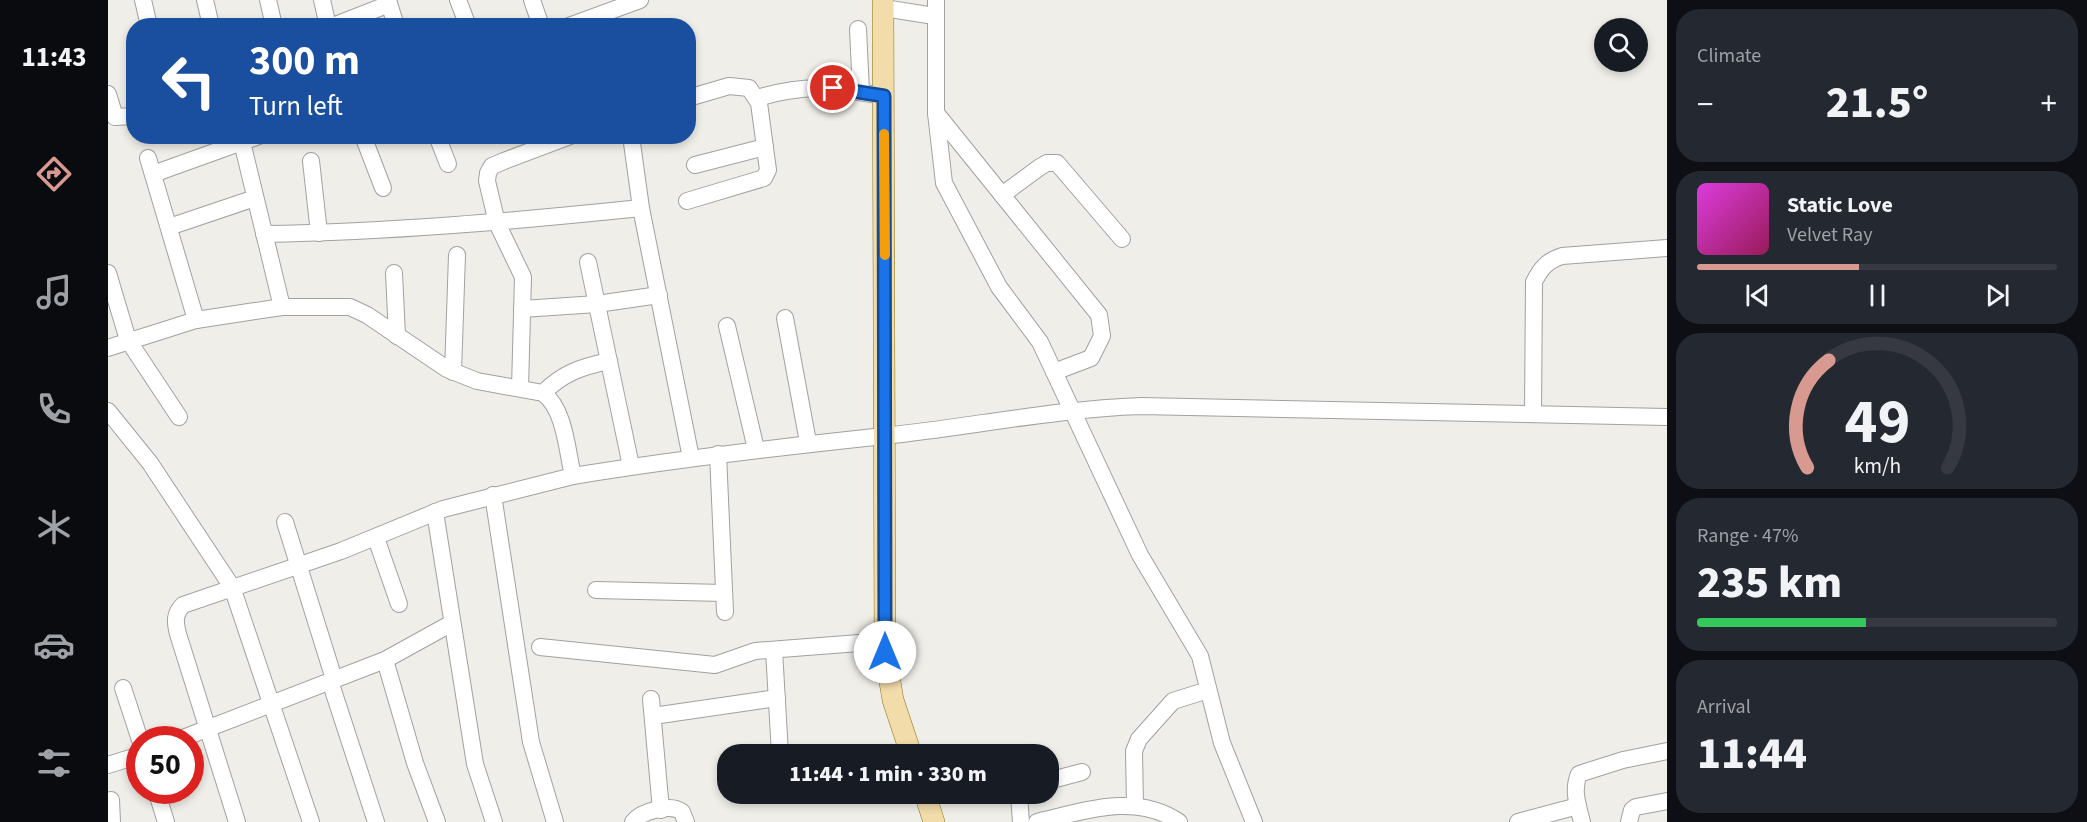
<!DOCTYPE html>
<html lang="en">
<head>
<meta charset="utf-8">
<style>
  :root { --surface:#171b24; --page:#242831; --text:#f1f3f6; --muted:#9ea1a6; --line:#363941; --accent:#d89991 }
  body { margin:0; font-family:"Source Sans 3",sans-serif; background:var(--page); color:var(--text); height:100vh; display:flex; flex-direction:column; font-size:22px; white-space:nowrap }
  * { box-sizing:border-box; margin:0 }
  p { font-size:20px; color:var(--muted) }
  .icon { flex:none; width:33px; height:33px; fill:none; stroke:currentColor; stroke-width:2; stroke-linecap:round; stroke-linejoin:round }
  .map { position:relative; flex:1; overflow:hidden }
  .drawer { display:flex; flex-direction:column; gap:9px; padding:9px; background:#0d0f14; width:420px }
  .drawer>* { flex:none }
  .top-card { position:absolute; left:18px; top:18px; width:570px; height:126px; border-radius:24px; box-shadow:0 3px 9px #0003; background:#1a4fa0; color:#fff; overflow:hidden }
  .controls { position:absolute; left:1486px; top:18px; display:grid; gap:12px }
  .controls a { display:grid; place-items:center; width:54px; height:54px; border-radius:50%; background:var(--surface); box-shadow:0 3px 9px #0003; font-size:30px }
  .speed { position:absolute; left:18px; top:726px; display:flex; gap:12px; font-size:30px; font-weight:700; text-align:center }
  .speed>* { display:grid; place-content:center; width:78px; height:78px; border-radius:50%; background:var(--surface); box-shadow:0 3px 9px #0003; line-height:1 }
  .speed .limit { border:9px solid #d22; background:#fff; color:#111 }
  .pin { position:absolute; display:grid; place-items:center; width:51px; height:51px; color:#fff; margin:-26px; border:3px solid #fff; border-radius:50%; box-shadow:0 2px 6px #0007 }
  .me { position:absolute; width:66px; margin:-33px; rotate:0deg; stroke-linejoin:round; filter:drop-shadow(0 0 4px #0008) }
  .turn { display:flex; align-items:center; gap:21px; height:126px; padding:0 24px; font-size:27px }
  .turn .icon { width:78px; height:78px; stroke-width:2.5 }
  .turn b { display:block; font-size:42px; line-height:51px }
  .big { font-size:45px; font-weight:800; line-height:1.1 }
  .drawer .tile { flex:1; display:flex; flex-direction:column; justify-content:center; gap:9px; min-width:0; padding:0 21px; border-radius:24px; background:var(--page) }
  .drawer .dial { align-items:center; gap:0 }
  .dial svg { height:156px; overflow:visible; fill:none; stroke:var(--line); stroke-width:7; stroke-linecap:round; text-anchor:middle }
  .dial text { fill:var(--text); stroke:none }
  .song { display:flex; align-items:center; gap:18px }
  .cover { width:72px; height:72px; border-radius:9px; background:linear-gradient(135deg,hsl(300 70% 55%),hsl(330 70% 35%)) }
  .played { height:6px; border-radius:3px; background:linear-gradient(90deg,var(--accent) 45%,var(--line) 45%) }
  .keys { display:flex; justify-content:space-around; direction:ltr }
  .heat { display:flex; justify-content:space-between; align-items:center; font-size:33px; direction:ltr }
  .charge { height:9px; border-radius:4px; background:linear-gradient(90deg,#34c759 47%,var(--line) 0) }
  .trip { position:absolute; left:609px; top:744px; width:342px; height:60px; border-radius:24px; background:var(--surface); box-shadow:0 3px 9px #0003; font-weight:800; line-height:60px; text-align:center }
  main { display:flex; flex:1; min-height:0 }
  .tab-bar { display:flex; flex-direction:column; width:108px; justify-content:space-around; align-items:center; background:#090b0e; color:var(--muted) }
  .tab-bar .icon { width:42px; height:42px }
  .tab-bar .current { color:var(--accent) }
  .tab-bar b { font-size:27px; color:var(--text) }
  .map>svg:first-child { display:block }
  .lines { fill:none; stroke-linecap:round; stroke-linejoin:round }
  .minor-casing { stroke:#a1a1a1; stroke-width:18 }
  .major-casing { stroke:#8b7211; stroke-width:22 }
  .minor { stroke:#fff; stroke-width:16 }
  .major { stroke:#f2dcaa; stroke-width:21 }
  .route-casing { stroke:#114b97; stroke-width:15 }
  .route { stroke:#1a73e8; stroke-width:10 }
  .slow { stroke:#f59e0b; stroke-width:10 }
</style>
</head>
<body>
<main>
<nav class="tab-bar">
<b>11:43</b>
<svg class="icon current" aria-label="directions" viewBox="0 0 24 24"><path d="M12 3l9 9-9 9-9-9zM9 14v-3h6M13 9l2 2-2 2"/></svg>
<svg class="icon" aria-label="music" viewBox="0 0 24 24"><path d="M9 18V5l10-2v13"/><circle cx="6" cy="18" r="3"/><circle cx="16" cy="16" r="3"/></svg>
<svg class="icon" aria-label="phone" viewBox="0 0 24 24"><path d="M5 4h4l2 5-3 2q2 4 5 5l2-3 5 2v4C11 20 4 13 5 4z"/></svg>
<svg class="icon" aria-label="climate" viewBox="0 0 24 24"><path d="M12 3v18M4 7l16 10M4 17L20 7"/></svg>
<svg class="icon" aria-label="car" viewBox="0 0 24 24"><path d="M5 17H2v-5l4-1 3-4h7l3 4 3 1v5h-3M9 17h6M6 11h13"/><circle cx="7" cy="17" r="2"/><circle cx="17" cy="17" r="2"/></svg>
<svg class="icon" aria-label="filters" viewBox="0 0 24 24"><path d="M4 7h16M4 17h16"/><circle cx="9" cy="7" r="2"/><circle cx="15" cy="17" r="2"/></svg>
</nav>
<div class="map">
<svg width="1559" height="822" viewBox="0 0 1559 822">
  <rect width="100%" height="100%" fill="#efeee8"/>
  <g class="lines">
    <defs>
      <g id="minor">
        <path d="M35 0 41 26"/>
        <path d="M97 0 103 26"/>
        <path d="M160 0 166 26"/>
        <path d="M214 0 220 26"/>
        <path d="M280 0 288 26"/>
        <path d="M350 0 360 26"/>
        <path d="M424 0 433 26"/>
        <path d="M828 0V113L836 183 891 287 932 342 1032 555 1092 656 1114 743 1146 822"/>
        <path d="M776 8 820 15"/>
        <path d="M225 26 281 4"/>
        <path d="M461 26 532 0"/>
        <path d="M750 29 753 92"/>
        <path d="M0 94 7 117 26 116"/>
        <path d="M649 98C701 83 724 88 776 96"/>
        <path d="M828 113 991 315 994 336 983 358 946 372"/>
        <path d="M151 136 134 142 174 307H242L259 315 339 369 369 381 435 393C457 409 459 451 465 476 569 459 672 447 776 436 862 427 947 409 1033 406L1559 417"/>
        <path d="M255 136 275 188"/>
        <path d="M329 136 340 164"/>
        <path d="M523 136 533 208 583 458"/>
        <path d="M40 158 88 320"/>
        <path d="M203 161 211 233"/>
        <path d="M587 165 657 147"/>
        <path d="M45 174 134 142 133 136"/>
        <path d="M894 195 932 167 939 163H949L1014 239"/>
        <path d="M579 201 656 178 660 170 651 103 641 88 621 86 580 98"/>
        <path d="M61 227 147 198"/>
        <path d="M156 234C282 232 407 221 533 208"/>
        <path d="M480 262 523 466"/>
        <path d="M0 273 20 340 71 417"/>
        <path d="M286 273 289 336"/>
        <path d="M414 309 489 304 551 295"/>
        <path d="M677 318 700 442"/>
        <path d="M619 326 648 449"/>
        <path d="M0 348 88 320 174 307"/>
        <path d="M345 372 349 255"/>
        <path d="M412 388 415 277 389 223 379 181 380 173 384 166 396 161 462 136"/>
        <path d="M435 393C455 373 473 367 501 361"/>
        <path d="M0 411 42 463 124 587 203 822"/>
        <path d="M1425 413 1426 282C1433 268 1439 261 1454 256L1559 248"/>
        <path d="M610 454 617 612"/>
        <path d="M385 495 423 742 447 822"/>
        <path d="M327 512 367 764 386 822"/>
        <path d="M177 522 226 679"/>
        <path d="M268 538 291 604"/>
        <path d="M488 590 616 593"/>
        <path d="M432 647 607 665 647 651 777 641"/>
        <path d="M666 650 672 754"/>
        <path d="M277 660 307 763 329 822"/>
        <path d="M222 681 268 822"/>
        <path d="M15 688 32 740"/>
        <path d="M543 699 553 810"/>
        <path d="M545 716 669 698"/>
        <path d="M70 740 277 660 344 623"/>
        <path d="M0 765 32 755"/>
        <path d="M940 781 974 772"/>
        <path d="M48 790 58 822"/>
        <path d="M911 794 913 822"/>
        <path d="M3 800 4 822"/>
        <path d="M1027 806 1026 751 1031 739 1065 701 1100 690"/>
        <path d="M129 822 70 634C67 622 66 614 75 605L233 551 335 509 465 476"/>
        <path d="M525 822C533 811 563 803 574 812L578 822"/>
        <path d="M929 822C976 811 1028 792 1071 822"/>
        <path d="M1410 822 1470 806"/>
        <path d="M1474 822C1470 806 1464 790 1471 774L1515 760 1559 751"/>
        <path d="M1521 822 1524 810 1528 807 1559 801"/>
      </g>
      <g id="major">
        <path d="M775 0 777 652 785 700 803 754"/>
        <path d="M817 794 826 822"/>
      </g>
    </defs>
    <use href="#minor" class="minor-casing"/>
    <use href="#major" class="major-casing"/>
    <use href="#minor" class="minor"/>
    <use href="#major" class="major"/>
  </g>
  <g class="lines">
    <defs>
      <path id="route" d="M725 88 776 96 777 652"/>
    </defs>
    <use href="#route" class="route-casing"/>
    <use href="#route" class="route"/>
    <path class="slow" d="M776 134 777 255"/>
  </g>
</svg>
<div class="controls">
<a><svg class="icon" aria-label="search" viewBox="0 0 24 24"><circle cx="10" cy="10" r="6"/><path d="M15 15l6 6"/></svg></a>
</div>
<div class="speed"><div class="limit">50</div></div>
<div class="pin" style="left:725px;top:88px;background:#d93025"><svg class="icon" aria-label="arrive" viewBox="0 0 24 24"><path d="M6 21V4h12l-3 4 3 4H6"/></svg></div>
<svg class="me" style="left:777px;top:652px" viewBox="-20 -20 40 40"><circle r="19" fill="#fff"/><path d="M0-13L10 11 0 6-10 11z" fill="#1a73e8"/></svg>
<div class="trip">11:44 · 1 min · 330 m</div>
<div class="top-card">
<div class="turn"><svg class="icon" aria-label="left" viewBox="0 0 24 24"><path d="M17 20v-9H6M10 6l-5 5 5 5"/></svg><div><b>300 m</b>Turn left</div></div>
</div>
</div>
<section class="drawer">
<div class="tile"><p>Climate</p>
<div class="heat"><a>−</a><b class="big">21.5°</b><a>+</a></div>
</div>
<div class="tile">
<div class="song"><i class="cover"></i><div><b>Static Love</b><p>Velvet Ray</p></div></div>
<div class="played"></div>
<div class="keys"><svg class="icon" aria-label="previous" viewBox="0 0 24 24"><path d="M18 5L8 12l10 7zM5 5v14"/></svg><svg class="icon" aria-label="pause" viewBox="0 0 24 24"><path d="M8 5v14M16 5v14"/></svg><svg class="icon" aria-label="next" viewBox="0 0 24 24"><path d="M6 5l10 7-10 7zM19 5v14"/></svg></div>
</div>
<div class="tile dial"><svg viewBox="0 0 100 80">
<path d="M14 69A42 42 0 1 1 86 69"/>
<path d="M14 69A42 42 0 0 1 25 14" stroke="#d89991"/>
<text x="50" y="56" font-size="32" font-weight="700">49</text>
<text x="50" y="72" font-size="11">km/h</text>
</svg></div>
<div class="tile"><p>Range · 47%</p><b class="big">235 km</b><div class="charge"></div></div>
<div class="tile"><p>Arrival</p><b class="big">11:44</b></div>
</section>
</main>
</body>
</html>
